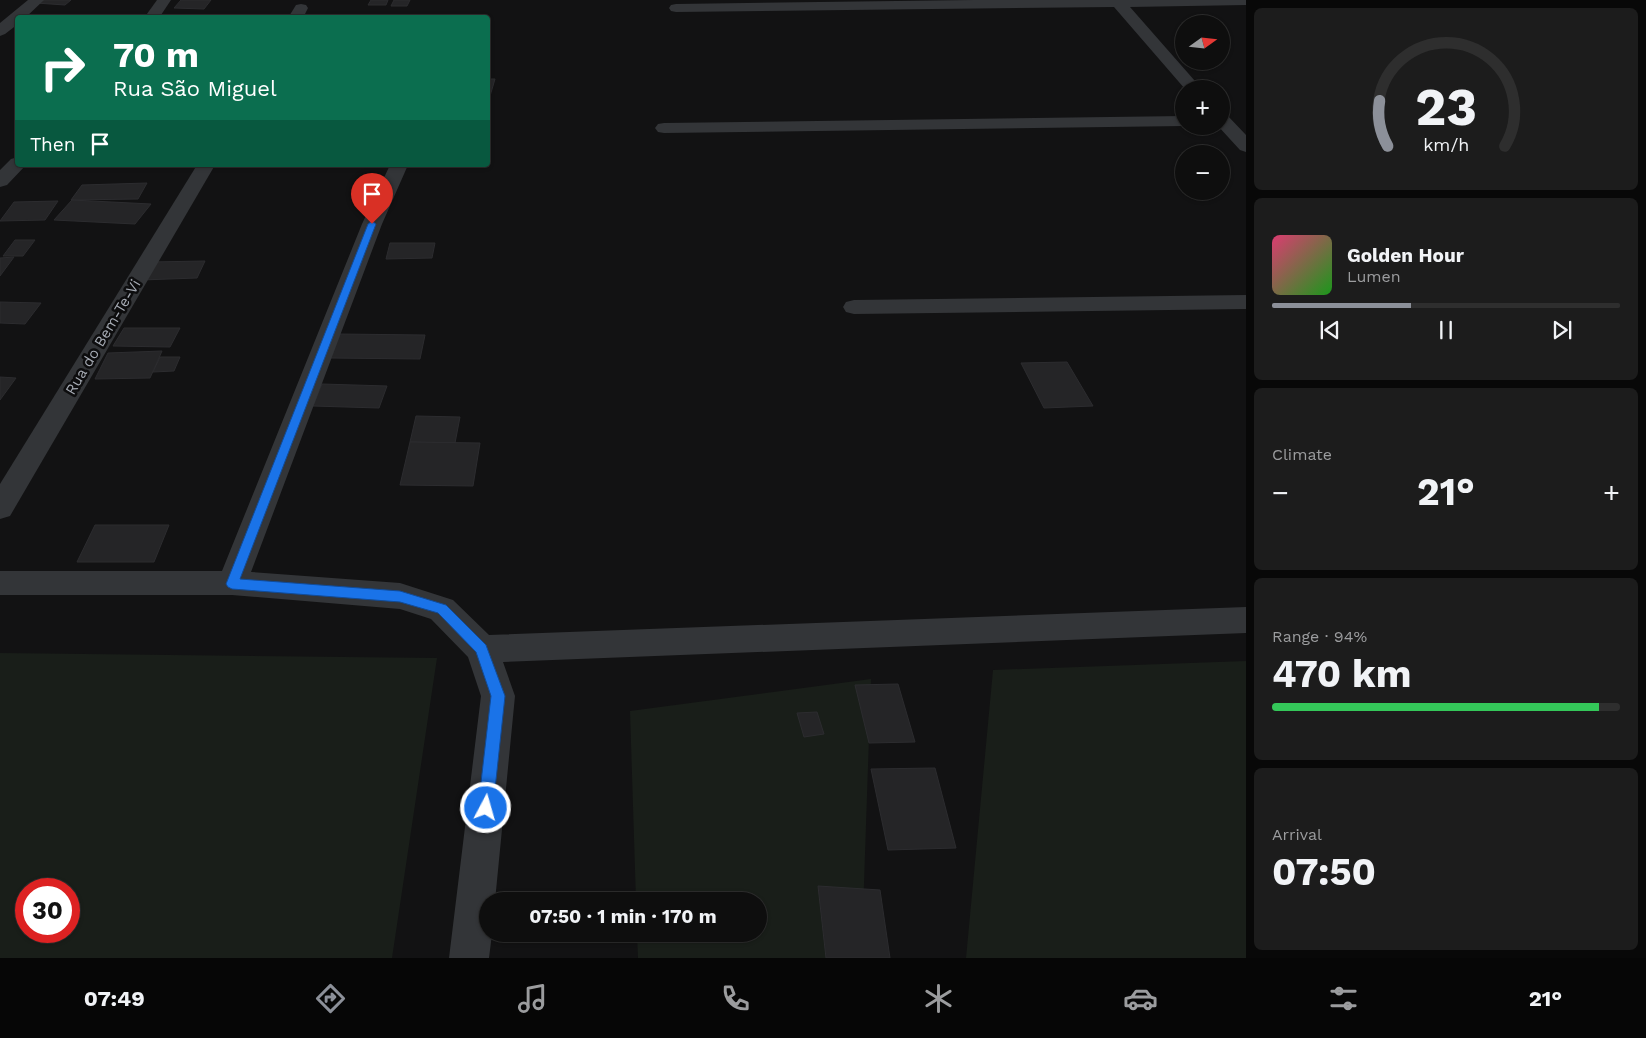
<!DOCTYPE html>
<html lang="en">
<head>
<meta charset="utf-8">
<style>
  :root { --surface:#0e0e0e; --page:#1c1c1c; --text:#f1f3f6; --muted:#9b9c9e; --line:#2e2e2e; --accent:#8c9099 }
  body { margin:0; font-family:"Work Sans",sans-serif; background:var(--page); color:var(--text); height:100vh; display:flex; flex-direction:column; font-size:19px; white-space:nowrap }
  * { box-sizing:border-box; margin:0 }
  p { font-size:16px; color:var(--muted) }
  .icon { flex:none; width:28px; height:28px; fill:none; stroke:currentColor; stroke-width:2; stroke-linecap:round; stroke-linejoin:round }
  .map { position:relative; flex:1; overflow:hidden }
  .side { display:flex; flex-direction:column; gap:8px; padding:8px; background:#080808; width:400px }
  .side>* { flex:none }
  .guide { position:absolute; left:15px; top:15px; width:475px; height:152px; border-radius:5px; box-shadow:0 1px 4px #0004,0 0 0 1px var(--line); background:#0b6e4f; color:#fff; overflow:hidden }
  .needle { width:32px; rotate:75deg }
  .controls { position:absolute; left:1175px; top:15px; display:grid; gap:10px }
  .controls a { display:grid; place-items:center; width:55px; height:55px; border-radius:50%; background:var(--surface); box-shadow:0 1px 4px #0004,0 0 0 1px var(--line); font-size:25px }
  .speed { position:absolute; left:15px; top:878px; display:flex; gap:10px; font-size:25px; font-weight:700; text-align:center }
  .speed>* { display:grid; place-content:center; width:65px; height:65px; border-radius:50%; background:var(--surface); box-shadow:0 1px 4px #0004,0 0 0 1px var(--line); line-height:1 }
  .speed .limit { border:8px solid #d22; background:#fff; color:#111 }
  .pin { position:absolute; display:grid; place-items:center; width:42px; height:42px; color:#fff; margin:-51px -21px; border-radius:50% 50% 50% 0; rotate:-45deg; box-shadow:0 0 5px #0007 }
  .pin .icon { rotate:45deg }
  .me { position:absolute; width:55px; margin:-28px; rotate:6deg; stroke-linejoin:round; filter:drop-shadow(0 0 4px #0008) }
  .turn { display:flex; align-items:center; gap:18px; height:105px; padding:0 15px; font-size:22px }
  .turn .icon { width:65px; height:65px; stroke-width:2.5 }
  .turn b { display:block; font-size:35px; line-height:42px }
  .then { display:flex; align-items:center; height:48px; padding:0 15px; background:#0003; gap:10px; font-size:19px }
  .big { font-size:38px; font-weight:700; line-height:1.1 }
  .side .widget { flex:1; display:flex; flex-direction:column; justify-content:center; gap:8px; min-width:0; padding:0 18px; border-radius:8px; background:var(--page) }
  .side .dial { align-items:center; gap:0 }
  .dial svg { height:130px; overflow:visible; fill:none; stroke:var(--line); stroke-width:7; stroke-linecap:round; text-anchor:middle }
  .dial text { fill:var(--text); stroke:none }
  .song { display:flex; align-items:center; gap:15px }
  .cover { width:60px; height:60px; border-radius:8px; background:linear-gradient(135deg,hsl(340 70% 55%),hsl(120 70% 35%)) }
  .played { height:5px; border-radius:2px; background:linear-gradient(90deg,var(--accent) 40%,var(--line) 40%) }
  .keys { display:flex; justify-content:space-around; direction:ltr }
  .heat { display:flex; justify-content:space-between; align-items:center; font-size:28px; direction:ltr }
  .charge { height:8px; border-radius:4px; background:linear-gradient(90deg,#34c759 94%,var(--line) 0) }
  .trip { position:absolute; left:479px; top:892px; width:288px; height:50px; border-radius:25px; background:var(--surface); box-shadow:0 1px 4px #0004,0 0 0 1px var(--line); font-weight:700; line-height:50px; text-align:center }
  .menu { display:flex; height:80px; justify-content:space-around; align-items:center; background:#060606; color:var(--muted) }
  .menu .icon { width:35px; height:35px }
  .menu .selected { color:var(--accent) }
  .menu b { font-size:22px; color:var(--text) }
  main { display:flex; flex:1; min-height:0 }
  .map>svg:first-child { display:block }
  .green { fill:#191e19; fill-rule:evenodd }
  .building { fill:#252527; stroke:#2c2c2f }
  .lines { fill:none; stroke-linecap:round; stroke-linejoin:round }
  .minor { fill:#333538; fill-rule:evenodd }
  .route { fill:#1a73e8; stroke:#114b97 }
  .labels { text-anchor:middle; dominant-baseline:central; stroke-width:5; stroke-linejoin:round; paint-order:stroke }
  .street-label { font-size:15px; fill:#a5aab3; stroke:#0d0d0e }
</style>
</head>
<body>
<main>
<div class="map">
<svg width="1246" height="958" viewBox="0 0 1246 958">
  <rect width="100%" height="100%" fill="#121213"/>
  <g class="green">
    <path d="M0 653 437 658 392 958H0ZM26 889H69V931H26Z"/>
    <path d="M1246 661V958H966L993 670Z"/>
    <path d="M871 679 862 942 879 958H638L637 934H758V901H636L630 711Z"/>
  </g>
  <g class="building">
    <path d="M40 0H71L65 5 36 3Z"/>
    <path d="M181 0H211L204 9 174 8Z"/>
    <path d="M371 0H388L386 5H368Z"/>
    <path d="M394 0H410L407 6H391Z"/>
    <path d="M488 79H495L490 96H488Z"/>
    <path d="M147 183 138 199 71 200 82 185Z"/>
    <path d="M72 200 151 204 135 224 54 220Z"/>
    <path d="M58 201 45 220 0 221 14 202Z"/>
    <path d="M15 240H35L23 256H3Z"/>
    <path d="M390 243H435L432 258 386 259Z"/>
    <path d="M14 257 0 276V258Z"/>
    <path d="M205 261 197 278 141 280 150 262Z"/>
    <path d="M0 302 41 303 25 324 0 323Z"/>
    <path d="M124 328H180L170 347 113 346Z"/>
    <path d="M338 334 425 335 420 359 330 358Z"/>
    <path d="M162 351 150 378 95 379 108 353Z"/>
    <path d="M160 357H180L174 371 153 372Z"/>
    <path d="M1067 362 1093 406 1044 408 1021 363Z"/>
    <path d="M0 377 16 378 0 400Z"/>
    <path d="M322 384 387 386 379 408 313 406Z"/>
    <path d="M416 416 460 417 455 443 410 442Z"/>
    <path d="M410 442 480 443 473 486 400 485Z"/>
    <path d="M95 525H169L154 562H77Z"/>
    <path d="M898 684 915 742 869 743 855 685Z"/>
    <path d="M817 712 824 734 804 737 797 713Z"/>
    <path d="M935 768 956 848 888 850 871 769Z"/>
    <path d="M818 886 880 890 890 958H826Z"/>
  </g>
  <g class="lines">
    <g class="minor">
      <path d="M28 0H44L25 18H18V24L5 34 0 36V23Z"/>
      <path d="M157 0H171L159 18H144Z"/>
      <path d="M973 0H1246V5L1130 7 1202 89H1185L1114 7 676 12 671 11 669 8 671 5 676 4Z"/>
      <path d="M301 4 306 5 308 8 303 18H288L296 5Z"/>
      <path d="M1221 114 1227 115 1246 135V152L1240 150 1218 126H1221Z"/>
      <path d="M1184 116V126L664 133 658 132 655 128 658 124 664 123Z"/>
      <path d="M18 157V165H26L7 185 0 187V170L11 159Z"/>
      <path d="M197 165H215L10 516 0 519V484Z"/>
      <path d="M390 165H408L382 224 251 572 400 583 453 600 489 635 1246 607V633L503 662 515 696 495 901H488V934H492L489 958H449L481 696 468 657 431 619 400 609 232 595H0V571H222L362 224Z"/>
      <path d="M1246 295V309L854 314 846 312 843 307 846 302 854 300Z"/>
    </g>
  </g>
  <path class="route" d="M372 221 376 224 240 579 400 591 446 605 486 645 505 696 493 808 491 814 486 816 480 814 478 808 491 696 476 652 438 613 400 602 232 589 228 587 226 584 368 224Z"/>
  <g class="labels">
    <g class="street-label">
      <text transform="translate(103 337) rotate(-59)">Rua do Bem-Te-Vi</text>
    </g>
  </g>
</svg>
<div class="controls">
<a><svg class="needle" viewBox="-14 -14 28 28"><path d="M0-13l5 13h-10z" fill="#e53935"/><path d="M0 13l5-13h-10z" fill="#9b9c9e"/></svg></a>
<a>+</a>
<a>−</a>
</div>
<div class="speed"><div class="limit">30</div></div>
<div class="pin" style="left:372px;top:224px;background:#d93025"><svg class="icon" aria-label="arrive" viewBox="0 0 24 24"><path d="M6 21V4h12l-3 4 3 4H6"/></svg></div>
<svg class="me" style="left:486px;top:808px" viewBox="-20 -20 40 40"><circle r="17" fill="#1a73e8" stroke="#fff" stroke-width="3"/><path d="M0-11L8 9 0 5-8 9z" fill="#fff"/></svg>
<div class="trip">07:50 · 1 min · 170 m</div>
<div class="guide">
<div class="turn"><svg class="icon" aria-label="right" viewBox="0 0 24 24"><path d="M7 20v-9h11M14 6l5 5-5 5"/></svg><div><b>70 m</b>Rua São Miguel</div></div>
<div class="then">Then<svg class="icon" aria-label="arrive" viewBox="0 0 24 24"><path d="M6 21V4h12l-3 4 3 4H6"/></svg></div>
</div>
</div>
<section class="side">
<div class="widget dial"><svg viewBox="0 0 100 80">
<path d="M14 69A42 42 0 1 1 86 69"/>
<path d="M14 69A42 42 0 0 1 9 41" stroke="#8c9099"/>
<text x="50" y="56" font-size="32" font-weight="700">23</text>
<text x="50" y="72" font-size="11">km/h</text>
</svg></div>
<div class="widget">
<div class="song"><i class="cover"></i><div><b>Golden Hour</b><p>Lumen</p></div></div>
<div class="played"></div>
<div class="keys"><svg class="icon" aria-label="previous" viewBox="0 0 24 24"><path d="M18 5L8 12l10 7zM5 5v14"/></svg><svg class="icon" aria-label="pause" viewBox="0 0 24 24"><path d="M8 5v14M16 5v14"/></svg><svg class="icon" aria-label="next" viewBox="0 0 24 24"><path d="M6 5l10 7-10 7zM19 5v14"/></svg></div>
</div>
<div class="widget"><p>Climate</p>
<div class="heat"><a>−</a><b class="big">21°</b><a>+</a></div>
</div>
<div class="widget"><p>Range · 94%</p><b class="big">470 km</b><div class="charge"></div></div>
<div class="widget"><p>Arrival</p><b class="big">07:50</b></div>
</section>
</main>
<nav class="menu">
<b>07:49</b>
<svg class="icon selected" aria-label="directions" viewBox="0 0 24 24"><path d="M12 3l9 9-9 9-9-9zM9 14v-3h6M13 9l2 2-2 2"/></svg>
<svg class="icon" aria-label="music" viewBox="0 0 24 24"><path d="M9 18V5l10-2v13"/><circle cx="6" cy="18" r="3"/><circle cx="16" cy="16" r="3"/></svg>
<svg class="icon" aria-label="phone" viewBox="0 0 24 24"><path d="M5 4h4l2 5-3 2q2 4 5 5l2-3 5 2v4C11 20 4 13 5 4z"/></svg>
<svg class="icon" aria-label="climate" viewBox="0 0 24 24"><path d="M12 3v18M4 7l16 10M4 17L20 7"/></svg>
<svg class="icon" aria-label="car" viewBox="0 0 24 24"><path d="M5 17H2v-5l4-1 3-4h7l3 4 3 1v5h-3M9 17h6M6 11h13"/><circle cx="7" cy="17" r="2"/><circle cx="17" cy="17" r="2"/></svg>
<svg class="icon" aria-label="filters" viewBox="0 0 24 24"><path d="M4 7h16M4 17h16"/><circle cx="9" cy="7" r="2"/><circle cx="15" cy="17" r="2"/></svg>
<b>21°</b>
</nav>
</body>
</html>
